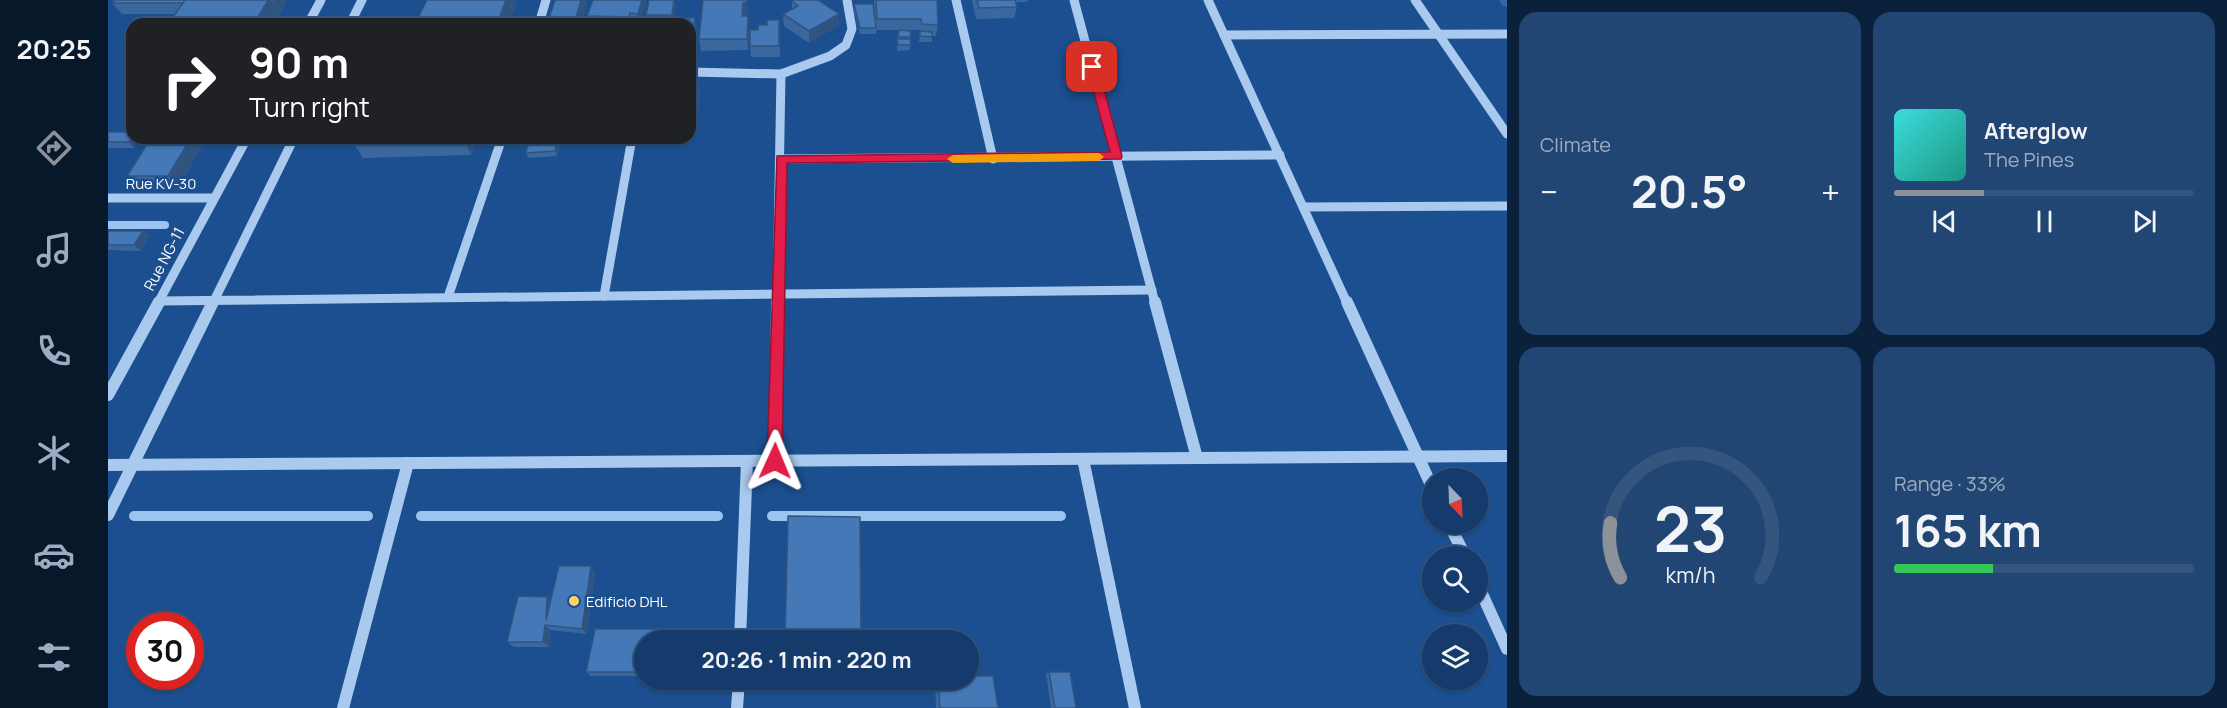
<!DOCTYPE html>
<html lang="en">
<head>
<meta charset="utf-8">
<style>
  :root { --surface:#143b6b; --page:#214673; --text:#f1f3f6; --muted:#9dadc1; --line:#33557e; --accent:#8c9099 }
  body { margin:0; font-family:Manrope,sans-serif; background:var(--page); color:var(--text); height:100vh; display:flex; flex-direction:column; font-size:22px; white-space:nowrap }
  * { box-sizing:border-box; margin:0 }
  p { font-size:20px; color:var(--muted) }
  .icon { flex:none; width:33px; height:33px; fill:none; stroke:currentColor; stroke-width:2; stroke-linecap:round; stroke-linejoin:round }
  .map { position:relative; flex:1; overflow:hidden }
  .side { display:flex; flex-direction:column; gap:12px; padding:12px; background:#0b203b; width:720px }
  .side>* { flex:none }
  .banner { position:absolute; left:18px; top:18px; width:570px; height:126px; border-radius:18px; box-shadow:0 2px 4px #0004,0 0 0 2px var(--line); background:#202124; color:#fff; overflow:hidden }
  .needle { width:39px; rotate:157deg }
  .controls { position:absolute; left:1314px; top:468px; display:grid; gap:12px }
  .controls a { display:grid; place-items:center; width:66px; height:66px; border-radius:50%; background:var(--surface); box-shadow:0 2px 4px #0004,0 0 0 2px var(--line); font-size:30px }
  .speed { position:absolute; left:18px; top:612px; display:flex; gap:12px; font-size:30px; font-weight:700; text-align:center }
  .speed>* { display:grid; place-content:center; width:78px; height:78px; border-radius:50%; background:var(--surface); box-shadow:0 2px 4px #0004,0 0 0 2px var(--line); line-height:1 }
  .speed .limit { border:9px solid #d22; background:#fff; color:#111 }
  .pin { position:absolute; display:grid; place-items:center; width:51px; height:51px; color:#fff; margin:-26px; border-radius:12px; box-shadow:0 3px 9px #0006 }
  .me { position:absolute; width:66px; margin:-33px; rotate:1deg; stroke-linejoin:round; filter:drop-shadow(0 0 4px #0008) }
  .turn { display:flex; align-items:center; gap:21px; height:126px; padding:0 24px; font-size:27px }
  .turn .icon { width:78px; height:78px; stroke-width:2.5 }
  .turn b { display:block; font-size:42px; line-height:51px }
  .big { font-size:45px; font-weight:700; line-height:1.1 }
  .side .card { flex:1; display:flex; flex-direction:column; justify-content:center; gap:9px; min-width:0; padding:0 21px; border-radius:18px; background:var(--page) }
  .side .dial { align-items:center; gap:0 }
  .dial svg { height:156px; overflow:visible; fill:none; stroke:var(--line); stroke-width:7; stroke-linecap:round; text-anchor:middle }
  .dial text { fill:var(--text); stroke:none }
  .song { display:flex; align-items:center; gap:18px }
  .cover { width:72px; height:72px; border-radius:9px; background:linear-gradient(135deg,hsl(180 70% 55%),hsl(170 70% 35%)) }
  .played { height:6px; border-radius:3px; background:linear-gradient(90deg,var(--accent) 30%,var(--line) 30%) }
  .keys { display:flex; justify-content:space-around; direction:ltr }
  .heat { display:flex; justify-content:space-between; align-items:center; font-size:33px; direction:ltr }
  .charge { height:9px; border-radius:4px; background:linear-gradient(90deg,#34c759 33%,var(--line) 0) }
  .side .tiles { flex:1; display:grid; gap:12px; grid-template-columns:repeat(2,1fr) }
  .trip { position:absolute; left:526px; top:630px; width:345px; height:60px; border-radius:30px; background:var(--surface); box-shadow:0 2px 4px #0004,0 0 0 2px var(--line); font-weight:700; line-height:60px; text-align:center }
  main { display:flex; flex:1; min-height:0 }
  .dock { display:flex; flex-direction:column; width:108px; justify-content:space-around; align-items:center; background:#08182b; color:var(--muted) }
  .dock .icon { width:42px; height:42px }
  .dock .active { color:var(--accent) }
  .dock b { font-size:27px; color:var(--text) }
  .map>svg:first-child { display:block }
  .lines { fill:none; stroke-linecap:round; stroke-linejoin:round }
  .stream-far1 { stroke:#9cc4f0; stroke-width:8 }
  .stream { stroke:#9cc4f0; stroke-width:10 }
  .minor-far1 { stroke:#a9c9ee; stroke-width:9 }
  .minor { stroke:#a9c9ee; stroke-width:12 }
  .wall { fill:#3a679d }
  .shaded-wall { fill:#305480 }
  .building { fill:#4478b7; stroke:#305480; stroke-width:1.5 }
  .route { fill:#e11d48; stroke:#92132f; stroke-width:1.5 }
  .slow { fill:#f59e0b }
  .poi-dot { fill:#ffd166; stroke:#1b4f8f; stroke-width:2 }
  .labels { text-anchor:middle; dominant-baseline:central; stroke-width:5; stroke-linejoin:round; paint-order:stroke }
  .street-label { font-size:15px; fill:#fff; stroke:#1b4f8f }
  .poi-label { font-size:15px; fill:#fff; stroke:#1b4f8f; text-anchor:start }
</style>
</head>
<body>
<main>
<nav class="dock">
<b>20:25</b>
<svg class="icon active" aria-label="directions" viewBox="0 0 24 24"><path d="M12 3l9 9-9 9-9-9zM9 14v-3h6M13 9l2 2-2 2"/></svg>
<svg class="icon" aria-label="music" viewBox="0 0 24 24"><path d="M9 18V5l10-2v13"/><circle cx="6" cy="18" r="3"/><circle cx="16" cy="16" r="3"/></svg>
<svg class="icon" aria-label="phone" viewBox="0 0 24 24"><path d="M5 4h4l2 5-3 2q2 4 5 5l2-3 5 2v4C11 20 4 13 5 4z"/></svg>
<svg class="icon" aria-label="climate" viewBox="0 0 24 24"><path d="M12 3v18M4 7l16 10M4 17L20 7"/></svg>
<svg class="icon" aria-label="car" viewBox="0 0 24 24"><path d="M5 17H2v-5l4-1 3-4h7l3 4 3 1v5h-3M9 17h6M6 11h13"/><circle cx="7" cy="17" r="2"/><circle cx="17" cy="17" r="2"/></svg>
<svg class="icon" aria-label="filters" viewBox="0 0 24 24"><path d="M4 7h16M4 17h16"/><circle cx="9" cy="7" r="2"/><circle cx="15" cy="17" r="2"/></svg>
</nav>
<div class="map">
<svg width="1399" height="708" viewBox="0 0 1399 708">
  <rect width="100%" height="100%" fill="#1b4f8f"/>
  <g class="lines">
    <path class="stream-far1" d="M0 225H57"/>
    <g class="stream">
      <path d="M26 516H260"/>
      <path d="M313 516H610"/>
      <path d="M664 516H953"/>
    </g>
    <g class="minor-far1">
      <path d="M848 0 885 159"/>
      <path d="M966 0 1047 303"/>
      <path d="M1100 0 1239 303"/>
      <path d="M1307 0 1399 134"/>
      <path d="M200 24 213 0"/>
      <path d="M242 24 254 0"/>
      <path d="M431 24 438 0"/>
      <path d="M1116 35 1399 34"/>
      <path d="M582 72 673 74 722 56 738 45 744 29 739 0"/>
      <path d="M674 159 1172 155"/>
      <path d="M0 198H106"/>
      <path d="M1195 207 1399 206"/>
      <path d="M496 296 524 138"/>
      <path d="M340 297 394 138"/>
      <path d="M51 301 1044 290"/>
      <path d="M50 303 139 138"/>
      <path d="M105 303 186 138"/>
      <path d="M669 303 673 74"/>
    </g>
    <g class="minor">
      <path d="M1047 302 1089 458"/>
      <path d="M1239 302 1324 487"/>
      <path d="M0 395 51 302"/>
      <path d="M975 459 1027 708"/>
      <path d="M667 461 669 302"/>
      <path d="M0 465 1399 456"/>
      <path d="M0 515 105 302"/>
      <path d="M1341 524 1357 556"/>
      <path d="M1370 585 1399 649"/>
      <path d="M632 640 639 461"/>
      <path d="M235 708 300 463"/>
      <path d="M629 708 631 680"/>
    </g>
  </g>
  <g class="wall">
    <path d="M7 0H179L166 24H62L61 23 67 14H14L4 3Z"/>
    <path d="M485 0H537L538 4 534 17H539L538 15 541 0H566L567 6 565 18H587L588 29 585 54H582V24H475L476 20H480L479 16Z"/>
    <path d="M595 0H640V13L636 14V16H640L641 27 640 50 593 51 591 39Z"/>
    <path d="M766 0H829L830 25 828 36H824V42H811L812 30H793L803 31 802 50 789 51V44L790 30H768V34H752L746 10V4L767 21Z"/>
    <path d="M864 0H920L919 2H908L909 7 906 18 868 19Z"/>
    <path d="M1391 0H1399V7L1395 6Z"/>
    <path d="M684 1 731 14V25L701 43 676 26 675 14 684 9Z"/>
    <path d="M479 2 473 24H443L441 18Z"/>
    <path d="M671 20 672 57H643L642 46 650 30 659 25Z"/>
    <path d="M590 79 592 90 590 115H582V80Z"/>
    <path d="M0 132H24L26 148H0Z"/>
    <path d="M43 138H87L94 146 70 187H30L19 176Z"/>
    <path d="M247 138H370L363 155 255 158 245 143Z"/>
    <path d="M442 140 441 141 452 146 449 156 420 158 418 153Z"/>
    <path d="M0 231H35L41 236 32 251 0 250Z"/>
    <path d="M487 572 479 634 442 630 441 647H406L399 642 439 597 443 600Z"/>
    <path d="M487 629H576L579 634 578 640H537V676H483L478 672Z"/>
    <path d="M941 672 968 708H943L938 674Z"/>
    <path d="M827 680H861L890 708H828Z"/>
  </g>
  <g class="shaded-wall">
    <path d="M160 0H163L171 14 166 24H146Z"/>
    <path d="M166 0H179L171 14 164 2Z"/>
    <path d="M398 0H408L409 2 401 24H389Z"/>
    <path d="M473 0H478L479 2 473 24H470L468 18Z"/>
    <path d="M534 0H537L538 4 532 24 530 14Z"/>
    <path d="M566 0 567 6 565 20 564 15Z"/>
    <path d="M640 0V13L636 14 635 27V3Z"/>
    <path d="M731 14V25L701 43V31Z"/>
    <path d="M640 16 641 27 640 50 639 39Z"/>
    <path d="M587 18 588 29 585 54 583 43Z"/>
    <path d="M590 79 592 90 590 115 588 104Z"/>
    <path d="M24 138H32L26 148 21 142Z"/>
    <path d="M83 138H87L94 146 70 187 60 176Z"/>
    <path d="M356 138H370L363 155 356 139Z"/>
    <path d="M450 140 452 146 449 156 447 151Z"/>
    <path d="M35 231 41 236 32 251 26 245Z"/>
    <path d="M483 566 487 572 479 634 474 629Z"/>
    <path d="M439 597 445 602 438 620Z"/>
    <path d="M437 625 442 630 441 647 435 642Z"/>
    <path d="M576 629 579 634 578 640H574Z"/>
  </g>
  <g class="building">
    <path d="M7 0H77L75 3H4Z"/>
    <path d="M77 0H160L146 24 61 23Z"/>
    <path d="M319 0H398L389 24H307Z"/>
    <path d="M447 0H473L468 18H441Z"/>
    <path d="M485 0H534L530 14 522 13 521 17 479 16Z"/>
    <path d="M541 0H566L564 15H538Z"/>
    <path d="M595 0H639V2L635 3 634 16H640L639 39H591Z"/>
    <path d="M686 0H710L731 14 701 31 675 14 690 6 684 1Z"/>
    <path d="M768 0H829L830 25 814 24 813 19H769Z"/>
    <path d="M869 0H907L909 7 871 8Z"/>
    <path d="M746 4H765L768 28H752Z"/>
    <path d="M521 17 587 18 583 43H582V24H520Z"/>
    <path d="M476 20H491L490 24H475Z"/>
    <path d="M659 20H671V46H642V30H650V25H659Z"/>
    <path d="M791 30 803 31 802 37H790Z"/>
    <path d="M812 31 824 32V37L812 36Z"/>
    <path d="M789 39H802L803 45H790Z"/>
    <path d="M590 79 588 104H582V80Z"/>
    <path d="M0 132H24V137L21 142H0Z"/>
    <path d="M43 138H83L60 176H19Z"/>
    <path d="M247 138H356V139L245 143Z"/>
    <path d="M421 138H439L438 141 450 140 447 151 418 153Z"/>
    <path d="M0 231H35L26 245H0Z"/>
    <path d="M680 516 752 517 753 640H677Z"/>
    <path d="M451 566H483L474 629 437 625 435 642H399L410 596 439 597 438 620Z"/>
    <path d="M487 629H576L574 640H537V672H478Z"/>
    <path d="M941 672H962L968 708H947Z"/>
    <path d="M861 676H885L890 708H832L830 680H861Z"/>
  </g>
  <path class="route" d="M984 64 990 67 1014 156 1013 159 679 163 674 461 672 465 667 467 662 465 659 461 669 156 1002 152 979 67Z"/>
  <path class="slow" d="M991 153 996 157 991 161 845 163 839 159 845 155Z"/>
  <circle class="poi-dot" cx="466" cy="601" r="6"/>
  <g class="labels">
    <g class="street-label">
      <text x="53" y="183">Rue KV-30</text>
      <text transform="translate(56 259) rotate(-62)">Rue NG-11</text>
    </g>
    <g class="poi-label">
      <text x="478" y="601">Edificio DHL</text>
    </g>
  </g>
</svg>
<div class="controls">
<a><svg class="needle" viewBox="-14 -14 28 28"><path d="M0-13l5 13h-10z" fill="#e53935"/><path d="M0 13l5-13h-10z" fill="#9dadc1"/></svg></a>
<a><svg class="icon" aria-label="search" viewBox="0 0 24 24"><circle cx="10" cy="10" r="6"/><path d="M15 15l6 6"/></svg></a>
<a><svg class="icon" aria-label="layers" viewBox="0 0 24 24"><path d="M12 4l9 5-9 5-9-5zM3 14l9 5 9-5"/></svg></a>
</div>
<div class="speed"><div class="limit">30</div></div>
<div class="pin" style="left:984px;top:67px;background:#d93025"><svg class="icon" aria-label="arrive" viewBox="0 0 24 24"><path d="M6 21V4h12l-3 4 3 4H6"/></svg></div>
<svg class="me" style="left:667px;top:461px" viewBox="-20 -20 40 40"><path d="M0-17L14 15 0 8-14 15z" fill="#e11d48" stroke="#fff" stroke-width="4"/></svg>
<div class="trip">20:26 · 1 min · 220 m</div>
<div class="banner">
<div class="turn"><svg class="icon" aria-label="right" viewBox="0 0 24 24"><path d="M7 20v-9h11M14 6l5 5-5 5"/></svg><div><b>90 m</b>Turn right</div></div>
</div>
</div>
<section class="side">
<div class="tiles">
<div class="card"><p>Climate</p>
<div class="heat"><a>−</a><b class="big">20.5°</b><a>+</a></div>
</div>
<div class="card">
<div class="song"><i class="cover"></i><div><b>Afterglow</b><p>The Pines</p></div></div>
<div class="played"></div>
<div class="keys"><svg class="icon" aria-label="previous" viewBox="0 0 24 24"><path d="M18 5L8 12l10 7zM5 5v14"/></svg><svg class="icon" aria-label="pause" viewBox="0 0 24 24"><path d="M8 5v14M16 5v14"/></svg><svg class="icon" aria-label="next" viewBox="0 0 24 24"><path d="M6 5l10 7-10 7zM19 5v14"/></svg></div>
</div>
<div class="card dial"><svg viewBox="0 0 100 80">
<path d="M14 69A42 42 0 1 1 86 69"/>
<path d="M14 69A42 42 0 0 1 9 41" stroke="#8c9099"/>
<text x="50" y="56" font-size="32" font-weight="700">23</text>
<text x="50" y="72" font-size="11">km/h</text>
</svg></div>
<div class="card"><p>Range · 33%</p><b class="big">165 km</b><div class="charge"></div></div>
</div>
</section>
</main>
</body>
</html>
